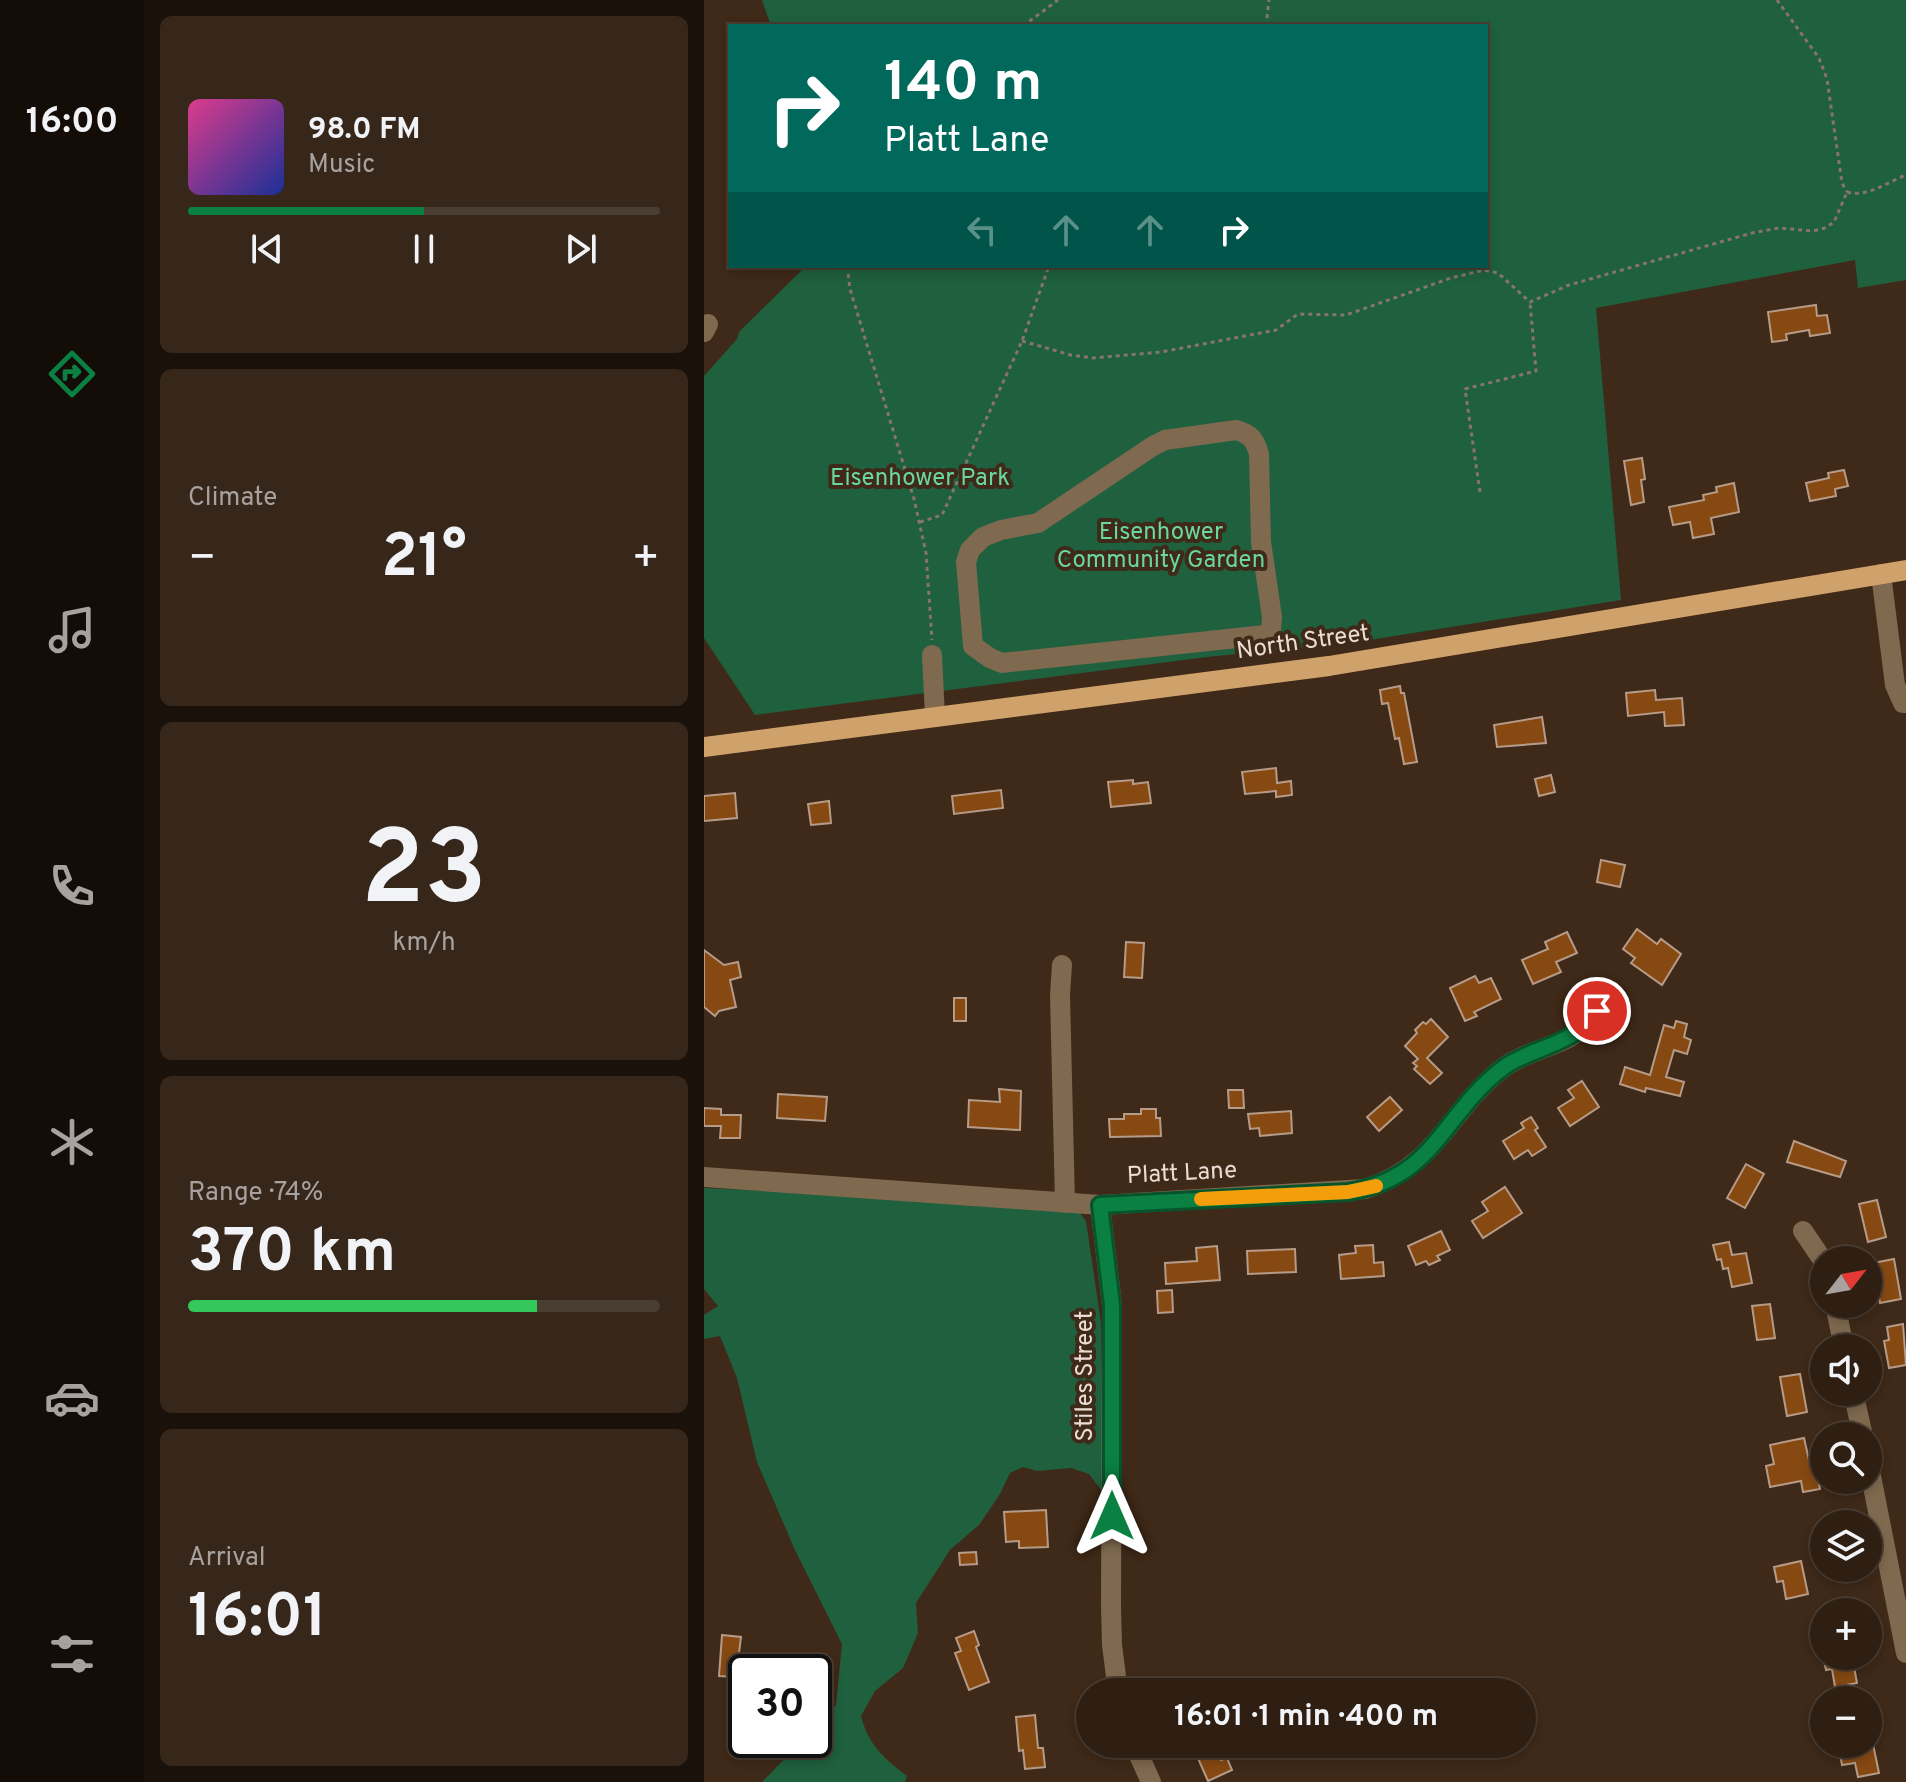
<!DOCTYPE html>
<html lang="en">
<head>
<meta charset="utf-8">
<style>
  :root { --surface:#2f1f12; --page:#37271b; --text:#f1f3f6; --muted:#a7a29f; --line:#4a3d32; --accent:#0b8043 }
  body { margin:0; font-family:Overpass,sans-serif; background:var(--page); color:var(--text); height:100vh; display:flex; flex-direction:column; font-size:30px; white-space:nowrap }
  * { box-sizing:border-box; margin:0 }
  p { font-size:26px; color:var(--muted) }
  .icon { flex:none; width:44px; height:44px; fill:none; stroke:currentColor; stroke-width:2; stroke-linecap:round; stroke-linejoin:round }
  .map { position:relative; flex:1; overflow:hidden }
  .drawer { display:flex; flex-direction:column; gap:16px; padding:16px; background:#1a110a; width:560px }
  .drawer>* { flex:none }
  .hud { position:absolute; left:24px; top:24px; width:760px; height:244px; border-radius:0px; box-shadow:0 4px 12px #0003,0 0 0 2px var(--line); background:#00695c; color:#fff; overflow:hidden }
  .needle { width:52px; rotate:59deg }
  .fabs { position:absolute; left:1106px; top:1246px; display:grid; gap:16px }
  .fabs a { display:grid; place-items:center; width:72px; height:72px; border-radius:50%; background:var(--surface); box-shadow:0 4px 12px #0003,0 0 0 2px var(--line); font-size:40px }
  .speed { position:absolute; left:24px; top:1654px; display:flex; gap:16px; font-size:40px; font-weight:700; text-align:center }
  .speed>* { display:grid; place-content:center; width:104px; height:104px; border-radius:50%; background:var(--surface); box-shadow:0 4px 12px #0003,0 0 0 2px var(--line); line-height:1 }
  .speed .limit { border:4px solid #111; border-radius:12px; background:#fff; color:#111 }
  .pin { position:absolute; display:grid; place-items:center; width:68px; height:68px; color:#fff; margin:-34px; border:4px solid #fff; border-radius:50%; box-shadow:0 2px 8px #0007 }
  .me { position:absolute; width:88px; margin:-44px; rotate:0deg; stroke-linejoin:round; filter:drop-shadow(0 0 6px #0008) }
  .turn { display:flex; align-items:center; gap:28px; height:168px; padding:0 24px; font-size:36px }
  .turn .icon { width:104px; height:104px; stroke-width:2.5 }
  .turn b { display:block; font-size:56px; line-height:68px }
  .lanes { display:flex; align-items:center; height:76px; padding:0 24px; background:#0003; justify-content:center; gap:40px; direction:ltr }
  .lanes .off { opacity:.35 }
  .big { font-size:60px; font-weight:700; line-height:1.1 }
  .drawer .tile { flex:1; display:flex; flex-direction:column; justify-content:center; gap:12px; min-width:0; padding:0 28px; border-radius:12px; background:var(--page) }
  .drawer .dial { align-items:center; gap:0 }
  .dial b { font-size:104px; line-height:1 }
  .song { display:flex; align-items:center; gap:24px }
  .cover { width:96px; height:96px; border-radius:12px; background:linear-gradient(135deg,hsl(330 70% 55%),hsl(230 70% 35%)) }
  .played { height:8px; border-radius:4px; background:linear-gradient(90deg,var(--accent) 50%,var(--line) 50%) }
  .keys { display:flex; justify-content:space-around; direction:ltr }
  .heat { display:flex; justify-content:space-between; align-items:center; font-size:44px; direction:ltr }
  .charge { height:12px; border-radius:6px; background:linear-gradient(90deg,#34c759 74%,var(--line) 0) }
  .trip { position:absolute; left:372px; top:1678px; width:460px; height:80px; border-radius:40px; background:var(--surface); box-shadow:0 4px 12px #0003,0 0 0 2px var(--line); font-weight:700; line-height:80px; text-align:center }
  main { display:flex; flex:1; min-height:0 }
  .tabs { display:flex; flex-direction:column; width:144px; justify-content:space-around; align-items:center; background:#130c07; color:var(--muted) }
  .tabs .icon { width:56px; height:56px }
  .tabs .active { color:var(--accent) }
  .tabs b { font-size:36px; color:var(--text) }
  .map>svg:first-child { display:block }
  .green { fill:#1f603e }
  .building { fill:#864912; stroke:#b69b88; stroke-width:2 }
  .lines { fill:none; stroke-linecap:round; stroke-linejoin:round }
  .path { stroke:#877567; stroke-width:3; stroke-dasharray:4 4; stroke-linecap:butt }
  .minor { stroke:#7f694f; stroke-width:20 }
  .major { stroke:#cfa26c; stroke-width:20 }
  .route-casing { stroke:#07532c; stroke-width:20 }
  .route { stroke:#0b8043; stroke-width:14 }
  .slow { stroke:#f59e0b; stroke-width:14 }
  .labels { text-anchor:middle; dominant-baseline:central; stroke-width:8; stroke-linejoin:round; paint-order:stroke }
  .park-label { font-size:24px; fill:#6ad89b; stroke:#3f2918 }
  .street-label { font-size:24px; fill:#ebddd3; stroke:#3f2918 }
</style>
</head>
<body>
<main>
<nav class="tabs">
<b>16:00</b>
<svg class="icon active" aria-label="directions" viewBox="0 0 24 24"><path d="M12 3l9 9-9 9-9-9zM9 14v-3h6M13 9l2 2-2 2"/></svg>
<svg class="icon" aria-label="music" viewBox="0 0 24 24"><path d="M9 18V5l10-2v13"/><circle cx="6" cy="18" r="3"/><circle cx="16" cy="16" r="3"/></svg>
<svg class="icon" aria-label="phone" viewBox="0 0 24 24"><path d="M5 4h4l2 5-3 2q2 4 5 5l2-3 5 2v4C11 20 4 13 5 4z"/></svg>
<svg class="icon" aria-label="climate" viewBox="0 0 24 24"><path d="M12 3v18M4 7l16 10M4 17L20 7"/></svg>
<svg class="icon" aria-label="car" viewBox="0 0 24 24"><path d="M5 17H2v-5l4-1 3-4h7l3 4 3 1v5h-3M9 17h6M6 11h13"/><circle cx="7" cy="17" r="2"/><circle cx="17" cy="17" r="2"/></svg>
<svg class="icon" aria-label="filters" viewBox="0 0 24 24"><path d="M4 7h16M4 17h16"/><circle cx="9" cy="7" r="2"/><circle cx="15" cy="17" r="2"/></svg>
</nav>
<section class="drawer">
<div class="tile">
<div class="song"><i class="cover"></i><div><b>98.0 FM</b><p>Music</p></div></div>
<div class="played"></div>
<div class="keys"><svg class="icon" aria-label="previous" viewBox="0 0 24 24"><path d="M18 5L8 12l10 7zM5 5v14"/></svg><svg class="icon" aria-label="pause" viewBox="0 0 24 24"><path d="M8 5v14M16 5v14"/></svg><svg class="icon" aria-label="next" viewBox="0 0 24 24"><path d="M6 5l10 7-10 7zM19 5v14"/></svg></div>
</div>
<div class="tile"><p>Climate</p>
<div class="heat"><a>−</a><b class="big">21°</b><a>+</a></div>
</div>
<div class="tile dial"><b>23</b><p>km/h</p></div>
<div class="tile"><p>Range · 74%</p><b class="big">370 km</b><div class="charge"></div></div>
<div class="tile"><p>Arrival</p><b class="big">16:01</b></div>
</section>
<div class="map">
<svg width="1202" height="1782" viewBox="0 0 1202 1782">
  <rect width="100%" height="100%" fill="#3f2918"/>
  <g class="green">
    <path d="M58 0H1202V280L1154 288 1151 260 892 308 917 600 653 642 503 657 51 715 0 638V376L33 339 35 332 102 266H782V26H67Z"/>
    <path d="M0 1188 362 1205 376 1213 382 1221 397 1323 399 1468 397 1490 385 1474 367 1468 333 1471 319 1467 306 1473 296 1494 275 1525 246 1550 212 1603 214 1633 199 1668 171 1691 157 1716C165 1746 180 1758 203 1776L201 1782H58L99 1740H110V1729L132 1705 138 1644 91 1550 53 1462 33 1378 16 1336 0 1339V1315L14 1306 0 1289Z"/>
  </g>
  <g class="building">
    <path d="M1112 305 1113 316 1123 315 1126 333 1106 336 1105 330 1082 334 1083 340 1068 342 1064 312Z"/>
    <path d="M938 458 941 479 937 480 940 502 927 505 920 461Z"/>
    <path d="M1140 470 1144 486 1131 489 1132 496 1106 501 1102 483 1125 478 1124 473Z"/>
    <path d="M1030 483 1035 512 1007 518 1010 534 989 538 986 522 969 525 965 507 1000 500 999 495 1013 492 1012 487Z"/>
    <path d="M696 686 697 693H700L713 762 700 764 695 738 691 739 684 703 678 704 676 690Z"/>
    <path d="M951 690 952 700 978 698 980 725 961 726 960 712 924 716 922 693Z"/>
    <path d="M838 717 842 743 793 747 790 725Z"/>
    <path d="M572 768 573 783 587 781 588 795 572 797V791L541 794 538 772Z"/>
    <path d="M847 775 851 792 835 796 831 779Z"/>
    <path d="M429 780V784L444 782 447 803 407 807 404 782Z"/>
    <path d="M297 790 299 808 250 814 248 796Z"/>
    <path d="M31 793 33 818 0 821V796Z"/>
    <path d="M125 801 127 823 107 825 104 804Z"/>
    <path d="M897 860 921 865 916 887 893 882Z"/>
    <path d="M933 929 953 944 957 939 977 954 958 985 927 963 931 958 919 949Z"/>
    <path d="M863 932 873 953 852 962 857 972 829 984 818 960 844 949 841 942Z"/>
    <path d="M422 942 440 943 438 978 420 977Z"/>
    <path d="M0 950 20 965 34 962 37 977 26 980 32 1007 15 1011 11 1016 0 1007Z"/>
    <path d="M771 976 775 983 787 978 797 999 770 1012 773 1016 761 1021 746 988Z"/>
    <rect x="250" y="998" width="12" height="23"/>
    <path d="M727 1019 744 1037 723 1058 738 1073 726 1084 710 1069 713 1066 709 1063 714 1059 701 1046 713 1033 711 1030 719 1022 722 1024Z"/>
    <path d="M972 1021 983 1024 980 1037 987 1040 983 1054 970 1050 962 1077 980 1082 976 1096 942 1088 941 1092 916 1084 921 1067 946 1075 960 1025 970 1028Z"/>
    <path d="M878 1081 895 1107 866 1126 854 1108 870 1098 864 1090Z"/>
    <path d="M295 1089 317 1091 316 1130 264 1127 265 1100 296 1102Z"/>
    <path d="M524 1090H539L540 1108H525Z"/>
    <path d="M74 1094 123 1097 121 1121 73 1118Z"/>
    <path d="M686 1097 698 1110 675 1131 663 1117Z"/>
    <path d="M0 1108 17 1109V1115H37L36 1138H16L17 1126H0Z"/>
    <path d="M437 1109H452V1118H456L457 1136 406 1137 405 1119H420V1114H437Z"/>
    <path d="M587 1111 588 1133 556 1136 555 1128 546 1129 544 1114Z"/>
    <path d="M827 1117 834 1128 831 1130 842 1147 828 1156 824 1150 810 1159 799 1141 820 1128 817 1123Z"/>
    <path d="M1090 1141 1142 1161 1136 1177 1083 1162Z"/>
    <path d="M1042 1164 1060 1174 1041 1208 1023 1198Z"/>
    <path d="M801 1187 818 1213 779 1238 768 1221 784 1211 778 1202Z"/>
    <path d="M1173 1200 1182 1237 1164 1242 1155 1204Z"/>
    <path d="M737 1231 746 1250 733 1256 736 1260 725 1265 722 1261 712 1265 704 1246Z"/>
    <path d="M1025 1242 1028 1255 1042 1253 1048 1283 1028 1287 1024 1268 1019 1269 1017 1259 1013 1260 1009 1245Z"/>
    <path d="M669 1245 670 1263 679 1262 680 1276 637 1279 635 1255 652 1253 651 1246Z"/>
    <path d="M513 1246 516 1280 462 1284 461 1263 493 1261 492 1248Z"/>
    <path d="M591 1249 592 1272 544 1274 543 1251Z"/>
    <path d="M1190 1259 1197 1299 1176 1303 1169 1263Z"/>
    <path d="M468 1290 469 1312 454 1313 453 1291Z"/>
    <path d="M1066 1304 1071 1338 1053 1340 1048 1306Z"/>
    <path d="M1199 1324 1202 1365 1185 1368 1180 1341 1185 1340 1183 1327Z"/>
    <path d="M1096 1374 1103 1412 1083 1416 1076 1377Z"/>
    <path d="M1100 1438 1105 1460 1110 1459 1116 1489 1099 1492 1097 1481 1066 1487 1062 1466 1070 1464 1066 1445Z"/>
    <path d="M342 1510 344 1547 315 1548V1541L302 1542 300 1512Z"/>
    <path d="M272 1552 273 1564 256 1565 255 1553Z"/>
    <path d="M1097 1561 1104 1594 1082 1599 1079 1581 1073 1582 1070 1567Z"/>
    <path d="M270 1631 275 1645 272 1647 285 1682 265 1690 251 1653 257 1651 252 1638Z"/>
    <path d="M18 1635 37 1637 32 1677 15 1676Z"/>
    <path d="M1119 1656H1148L1153 1683 1131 1687 1128 1669 1122 1670Z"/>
    <path d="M331 1715 334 1748H339L341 1767 321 1769 319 1750 315 1751 312 1717Z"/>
    <path d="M496 1744H510L517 1760 523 1758 528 1770 504 1781 489 1747Z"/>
    <path d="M1134 1744H1169L1175 1773 1154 1777 1151 1763 1138 1765Z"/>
  </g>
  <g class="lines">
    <g class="path">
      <path d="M1073 0 1115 58 1123 79 1138 183 1143 192"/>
      <path d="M319 26 354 0"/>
      <path d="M562 26 565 0"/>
      <path d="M1143 192C1162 198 1184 182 1202 175"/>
      <path d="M143 266 146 289 210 499 222 553 228 640"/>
      <path d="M318 341 367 355 389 358 457 352 572 330 594 314 642 315 747 278 780 270 794 273 826 302 865 285 1048 233 1075 228 1109 231 1121 228 1130 222 1143 192"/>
      <path d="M776 492 761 389 832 371 826 302"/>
      <path d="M216 522 238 515 318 341 345 266"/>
    </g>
    <g class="minor">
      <path d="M0 332 4 324"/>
      <path d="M532 430C547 434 551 440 555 454L557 542 568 617 567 630 561 635 298 663 286 658 269 646 262 562 266 550 279 537 297 530 334 523 449 446 461 440Z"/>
      <path d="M1177 574 1191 685 1199 703H1202"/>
      <path d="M228 655 231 717"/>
      <path d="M358 965 356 995 361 1203"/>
      <path d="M0 1177 396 1205 661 1189C735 1166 744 1110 799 1068 819 1053 844 1049 866 1037 876 1031 884 1019 893 1011"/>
      <path d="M396 1205 408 1305 407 1607 408 1645 414 1692"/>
      <path d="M1099 1231 1120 1262"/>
      <path d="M1131 1304 1140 1348"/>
      <path d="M1149 1392 1159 1436"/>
      <path d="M1164 1461 1202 1653"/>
      <path d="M430 1744 447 1782"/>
    </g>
    <path class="major" d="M0 747 625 666 1202 570"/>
  </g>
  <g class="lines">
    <defs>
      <path id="route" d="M408 1516V1305L396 1205 644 1192C732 1178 738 1114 799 1068 819 1053 844 1049 866 1036 876 1031 884 1019 893 1011"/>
    </defs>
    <use href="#route" class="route-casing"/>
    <use href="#route" class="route"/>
    <path class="slow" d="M497 1199 644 1192 672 1186"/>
  </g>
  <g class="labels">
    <g class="park-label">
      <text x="216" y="479">Eisenhower Park</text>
      <text x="457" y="533">Eisenhower<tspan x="457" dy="28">Community Garden</tspan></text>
    </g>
    <g class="street-label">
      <text transform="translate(599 643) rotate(-8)">North Street</text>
      <text transform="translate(478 1174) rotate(-3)">Platt Lane</text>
      <text transform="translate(382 1376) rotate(-90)">Stiles Street</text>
    </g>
  </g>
</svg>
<div class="fabs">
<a><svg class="needle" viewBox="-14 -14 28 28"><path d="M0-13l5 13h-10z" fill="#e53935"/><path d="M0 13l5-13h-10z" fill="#a7a29f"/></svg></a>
<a><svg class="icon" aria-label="sound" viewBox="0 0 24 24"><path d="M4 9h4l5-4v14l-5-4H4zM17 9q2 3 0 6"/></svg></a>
<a><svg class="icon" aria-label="search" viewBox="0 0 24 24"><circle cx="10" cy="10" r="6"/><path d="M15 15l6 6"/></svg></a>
<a><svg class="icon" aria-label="layers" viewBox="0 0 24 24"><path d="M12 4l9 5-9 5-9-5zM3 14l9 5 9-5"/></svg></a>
<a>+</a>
<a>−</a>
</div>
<div class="speed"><div class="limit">30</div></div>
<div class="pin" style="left:893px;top:1011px;background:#d93025"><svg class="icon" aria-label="arrive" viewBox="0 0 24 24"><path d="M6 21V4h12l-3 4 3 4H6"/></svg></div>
<svg class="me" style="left:408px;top:1516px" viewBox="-20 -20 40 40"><path d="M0-17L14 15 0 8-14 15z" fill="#0b8043" stroke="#fff" stroke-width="4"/></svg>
<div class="trip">16:01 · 1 min · 400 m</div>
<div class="hud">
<div class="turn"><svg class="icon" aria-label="right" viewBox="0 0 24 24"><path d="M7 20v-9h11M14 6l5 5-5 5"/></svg><div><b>140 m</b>Platt Lane</div></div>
<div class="lanes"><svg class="icon off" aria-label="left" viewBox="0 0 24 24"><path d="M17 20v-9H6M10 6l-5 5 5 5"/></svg><svg class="icon off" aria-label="ahead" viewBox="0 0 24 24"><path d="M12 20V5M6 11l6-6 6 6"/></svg><svg class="icon off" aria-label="ahead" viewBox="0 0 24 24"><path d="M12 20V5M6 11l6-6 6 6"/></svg><svg class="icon" aria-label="right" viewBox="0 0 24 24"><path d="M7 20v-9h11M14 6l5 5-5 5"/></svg></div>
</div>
</div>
</main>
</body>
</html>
